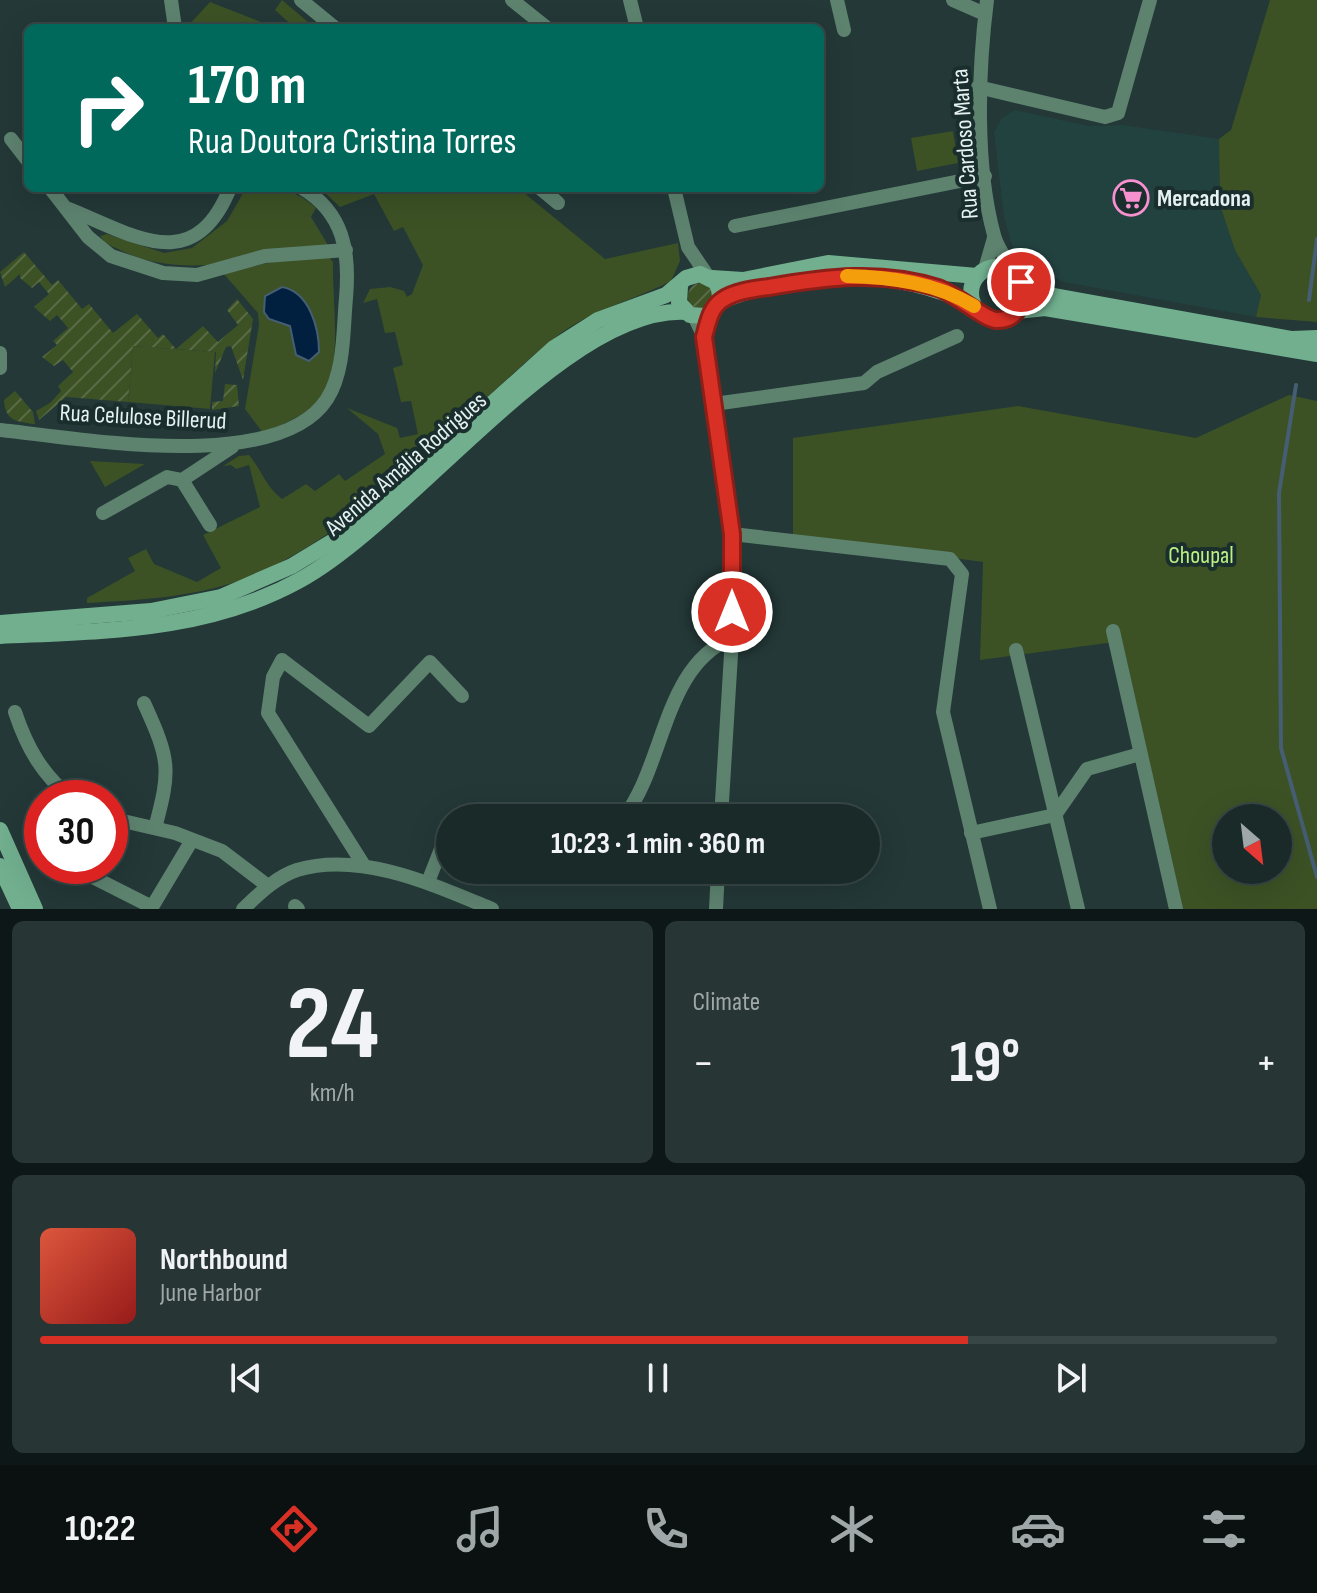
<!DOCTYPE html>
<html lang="en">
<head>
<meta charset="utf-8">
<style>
  :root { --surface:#1a2a29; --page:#273635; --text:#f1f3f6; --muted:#9fa7a8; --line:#384646; --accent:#d93025 }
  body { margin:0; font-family:"Sofia Sans Condensed",sans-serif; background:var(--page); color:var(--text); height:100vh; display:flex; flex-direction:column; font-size:30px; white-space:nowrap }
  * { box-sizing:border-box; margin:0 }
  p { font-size:26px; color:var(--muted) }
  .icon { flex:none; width:44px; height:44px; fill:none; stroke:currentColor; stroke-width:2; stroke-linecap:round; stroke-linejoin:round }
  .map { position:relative; height:909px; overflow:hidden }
  .sheet { display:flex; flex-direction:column; gap:12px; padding:12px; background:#0e1717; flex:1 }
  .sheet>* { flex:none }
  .banner { position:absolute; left:24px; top:24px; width:800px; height:168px; border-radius:12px; box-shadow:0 8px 32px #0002,0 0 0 2px var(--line); background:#00695c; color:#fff; overflow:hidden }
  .needle { width:52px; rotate:152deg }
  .buttons { position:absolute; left:1212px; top:804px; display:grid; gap:16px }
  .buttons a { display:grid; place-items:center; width:80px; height:80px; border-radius:50%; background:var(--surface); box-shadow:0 8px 32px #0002,0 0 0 2px var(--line); font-size:40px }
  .speed { position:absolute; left:24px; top:780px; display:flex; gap:16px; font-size:40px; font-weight:700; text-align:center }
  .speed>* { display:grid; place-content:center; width:104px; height:104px; border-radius:50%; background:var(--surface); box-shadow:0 8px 32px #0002,0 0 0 2px var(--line); line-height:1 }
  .speed .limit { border:12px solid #d22; background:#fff; color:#111 }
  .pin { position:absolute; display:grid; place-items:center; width:68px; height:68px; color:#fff; margin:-34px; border:4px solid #fff; border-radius:50%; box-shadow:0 2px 8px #0007 }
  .me { position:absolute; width:88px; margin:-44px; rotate:0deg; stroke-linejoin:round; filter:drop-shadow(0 0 6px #0008) }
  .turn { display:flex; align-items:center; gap:28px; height:168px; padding:0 32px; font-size:36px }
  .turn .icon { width:104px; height:104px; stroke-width:2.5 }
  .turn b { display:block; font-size:56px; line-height:68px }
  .big { font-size:60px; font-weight:700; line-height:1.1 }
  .sheet .card { flex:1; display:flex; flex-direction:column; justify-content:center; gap:12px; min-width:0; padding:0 28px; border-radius:12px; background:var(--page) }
  .sheet .dial { align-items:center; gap:0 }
  .dial b { font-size:104px; line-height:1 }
  .song { display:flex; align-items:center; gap:24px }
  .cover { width:96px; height:96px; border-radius:12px; background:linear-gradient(135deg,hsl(10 70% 55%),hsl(0 70% 35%)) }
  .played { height:8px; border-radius:4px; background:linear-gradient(90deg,var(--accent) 75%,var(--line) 75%) }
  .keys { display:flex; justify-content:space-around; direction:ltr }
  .heat { display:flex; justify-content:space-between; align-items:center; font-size:44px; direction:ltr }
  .sheet .tiles { flex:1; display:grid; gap:12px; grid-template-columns:1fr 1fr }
  .card:last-child { grid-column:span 2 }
  .trip { position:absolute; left:436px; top:804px; width:444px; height:80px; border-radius:40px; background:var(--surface); box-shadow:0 8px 32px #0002,0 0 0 2px var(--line); font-weight:700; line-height:80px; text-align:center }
  .dock { display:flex; height:128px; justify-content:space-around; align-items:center; background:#0a1110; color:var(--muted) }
  .dock .icon { width:56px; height:56px }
  .dock .selected { color:var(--accent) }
  .dock b { font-size:36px; color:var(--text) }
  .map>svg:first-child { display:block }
  .built { fill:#224240 }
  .green { fill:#3c5225; fill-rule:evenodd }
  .garden { fill:url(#garden-furrows) }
  .water { fill:#011f3f; stroke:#455e74; stroke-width:2 }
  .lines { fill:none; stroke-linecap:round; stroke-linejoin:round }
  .stream { stroke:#455e74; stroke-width:4 }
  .street { stroke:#5d836f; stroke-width:14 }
  .secondary { stroke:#71af8f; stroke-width:16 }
  .route-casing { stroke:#8d1f18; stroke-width:20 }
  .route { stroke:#d93025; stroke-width:14 }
  .slow { stroke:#f59e0b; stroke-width:14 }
  .labels { text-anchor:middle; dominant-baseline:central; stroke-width:8; stroke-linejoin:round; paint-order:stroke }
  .street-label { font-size:24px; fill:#e5f2f1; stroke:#192e2d }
  .poi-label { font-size:24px; font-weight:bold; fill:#e5f2f1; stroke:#192e2d; text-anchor:start }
  .park-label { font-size:24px; fill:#bbf185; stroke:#192e2d }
</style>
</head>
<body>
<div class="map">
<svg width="1317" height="909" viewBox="0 0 1317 909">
  <defs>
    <pattern id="garden-furrows" width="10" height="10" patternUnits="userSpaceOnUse" patternTransform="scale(2)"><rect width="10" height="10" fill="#3c5225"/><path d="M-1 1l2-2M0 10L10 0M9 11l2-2" fill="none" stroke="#586b45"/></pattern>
  </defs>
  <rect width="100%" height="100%" fill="#233837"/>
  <path class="built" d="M1015 110 1088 126 1122 125 1219 139 1220 205 1235 250 1261 295 1256 317 1064 282 1036 270 1012 245 1004 217 994 132 1002 118Z"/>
  <g class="green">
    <path d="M282 0 315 28H295L275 10Z"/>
    <path d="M1270 0H1317V322L1256 317 1261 295 1235 250 1220 205 1219 139 1231 130Z"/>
    <path d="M210 2 276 28H186Z"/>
    <path d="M953 131 958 163 917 171 911 138Z"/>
    <path d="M246 188C273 188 295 188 316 208L311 217 328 245C260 256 185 282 120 250 112 246 105 244 100 236L107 234 164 253 192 248 227 221Z"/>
    <path d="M320 188H518L605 259 678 243 680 261 671 281C634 300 591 310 557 336 457 416 373 523 254 575 201 597 143 600 87 603V598L135 571 128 558 146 549 154 564 197 582 221 568 203 535 260 507 249 465 236 469 231 465 223 466 239 456 249 455C262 470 265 486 282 499L306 484 315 491 339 474 345 481 385 454 378 434 347 408 397 428 400 438 418 434 411 401 401 402 393 368 403 365 395 332 385 333 377 299 363 303 370 289 390 287 404 291 407 297 412 294 423 265 403 227 394 231 374 194 340 207Z"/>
    <path d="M329 257 333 262C332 295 342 365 325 393 312 414 284 423 263 433L245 409 259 325 258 313 223 273 281 260Z"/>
    <path d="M133 346 215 352 210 409 128 402Z"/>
    <path d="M1289 395 1317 401V909H1183L1122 641 980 660 983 562 793 536V438L1018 406 1196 438ZM1226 818H1278V870H1226Z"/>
    <path d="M90 461 145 464 105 487Z"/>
  </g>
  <g class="garden">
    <path d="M24 252 52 285 58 280 82 309 89 304 113 333 137 314 158 338 163 334 176 349 203 326 218 342 238 325 227 310 237 299 253 319 243 380 231 346 226 347 215 373 216 352 133 346 128 402 66 397 39 420 36 411 50 403 61 391 58 386 73 372 63 360 54 366 42 357 57 345 53 341 68 328 57 315 50 321 34 307 49 294 39 282 32 288 20 278V274L5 287 0 272Z"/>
    <circle cx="701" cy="296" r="13"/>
    <path d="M225 384 237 385 239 406 212 410V402L223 401Z"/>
    <path d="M15 391 33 412 35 424C17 422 5 421 4 400Z"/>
  </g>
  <path class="water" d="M282 287C310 292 319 329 319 352L309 361 296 355 290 326 269 319 264 312 265 296Z"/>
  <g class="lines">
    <g class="stream">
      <path d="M1309 300 1317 239"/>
      <path d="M1296 385 1279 493 1281 748 1317 877"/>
    </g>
    <g class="street">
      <path d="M171 0 175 28"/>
      <path d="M301 0 335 28"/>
      <path d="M512 0 547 28"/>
      <path d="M630 0 637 28"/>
      <path d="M837 0 844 30"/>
      <path d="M953 0 985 14"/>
      <path d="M987 0C978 71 975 166 994 235 997 248 1008 262 1015 273"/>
      <path d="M978 87 1105 117 1118 113 1150 0"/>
      <path d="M11 139 28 161"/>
      <path d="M50 188 88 237 111 256 163 273 197 275 265 256 346 250"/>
      <path d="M540 188 558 203"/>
      <path d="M674 188 688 247 707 275"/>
      <path d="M69 209C135 236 194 277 230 188"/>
      <path d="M735 226 985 176"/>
      <path d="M985 269 994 238"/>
      <path d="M694 316 704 337 732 534V638L721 818"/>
      <path d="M0 353V368"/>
      <path d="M714 404 864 383 877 372 957 336"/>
      <path d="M0 430C78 438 278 475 327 399 345 371 343 329 346 298 350 252 344 213 302 188"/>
      <path d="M182 480 210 525"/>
      <path d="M103 513 167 477 182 480 232 447"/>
      <path d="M732 534 950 559 962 574 943 712 990 909"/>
      <path d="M1113 631 1176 909"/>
      <path d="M1016 650 1078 909"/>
      <path d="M144 703C170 760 171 769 155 828"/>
      <path d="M15 712C27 748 42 774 71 798"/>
      <path d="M110 818 175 833 222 851 268 886"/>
      <path d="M623 818C665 766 663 665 732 638"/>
      <path d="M971 833 1055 815 1087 769 1140 754"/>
      <path d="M363 864 268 713 273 677 282 660 369 726 430 662 462 696"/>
      <path d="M73 867 152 907 192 840"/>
      <path d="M428 882 450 826"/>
      <path d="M295 906 298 909"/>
      <path d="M243 909C259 894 276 877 297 870 361 851 434 885 492 909"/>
      <path d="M716 909 718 870"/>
    </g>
    <g class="secondary">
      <circle cx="997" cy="293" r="26"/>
      <path d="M712 278 743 280 828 263 977 276"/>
      <path d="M1021 282 1049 295 1292 339 1317 338"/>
      <path d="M720 301C802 270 893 266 973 305"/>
      <path d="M1017 311 1045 308 1317 354"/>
      <path d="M0 623 151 611 221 597 292 566 353 529 554 348 598 320 666 295 686 278 700 274 716 282C724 297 719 309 705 316L690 315 679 303 680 286"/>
      <path d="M0 636C104 631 206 632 300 580 410 520 566 305 686 312"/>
      <path d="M0 830 35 909"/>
      <path d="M0 866 20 909"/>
    </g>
  </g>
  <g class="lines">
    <defs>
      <path id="route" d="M732 612V534L704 337C708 323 710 308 722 300 735 291 754 289 769 287 826 277 882 270 938 288 956 294 984 319 996 320 1018 321 1026 300 1021 282"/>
    </defs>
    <use href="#route" class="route-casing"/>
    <use href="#route" class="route"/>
    <path class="slow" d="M847 276C891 277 936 283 974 306"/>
  </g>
  <defs>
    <symbol id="supermarket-ring" viewBox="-11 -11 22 22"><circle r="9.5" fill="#192e2d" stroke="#f690cf" stroke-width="1.5"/><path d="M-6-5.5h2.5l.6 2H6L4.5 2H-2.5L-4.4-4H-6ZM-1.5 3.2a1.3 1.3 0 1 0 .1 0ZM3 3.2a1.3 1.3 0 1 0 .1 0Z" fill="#f690cf"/></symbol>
  </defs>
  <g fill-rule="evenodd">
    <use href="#supermarket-ring" x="1111" y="178" width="40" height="40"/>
  </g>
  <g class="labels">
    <g class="street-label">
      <text transform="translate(965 144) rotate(-94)">Rua Cardoso Marta</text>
      <text transform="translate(143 417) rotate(3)">Rua Celulose Billerud</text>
      <text transform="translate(406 464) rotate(-41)">Avenida Amália Rodrigues</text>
    </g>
    <g class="poi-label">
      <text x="1157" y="198">Mercadona</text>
    </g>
    <g class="park-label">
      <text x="1201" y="555">Choupal</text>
    </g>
  </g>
</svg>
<div class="buttons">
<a><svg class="needle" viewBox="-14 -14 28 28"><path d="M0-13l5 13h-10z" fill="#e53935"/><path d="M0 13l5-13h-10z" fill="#9fa7a8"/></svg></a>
</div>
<div class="speed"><div class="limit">30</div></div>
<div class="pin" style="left:1021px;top:282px;background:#d93025"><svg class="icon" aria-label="arrive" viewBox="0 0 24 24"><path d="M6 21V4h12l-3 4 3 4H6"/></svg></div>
<svg class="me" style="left:732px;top:612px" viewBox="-20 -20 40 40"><circle r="17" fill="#d93025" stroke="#fff" stroke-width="3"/><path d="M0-11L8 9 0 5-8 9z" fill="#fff"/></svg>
<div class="trip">10:23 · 1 min · 360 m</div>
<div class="banner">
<div class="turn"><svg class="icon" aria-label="right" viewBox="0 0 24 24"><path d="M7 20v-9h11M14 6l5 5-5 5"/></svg><div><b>170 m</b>Rua Doutora Cristina Torres</div></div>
</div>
</div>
<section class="sheet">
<div class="tiles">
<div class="card dial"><b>24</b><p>km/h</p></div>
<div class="card"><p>Climate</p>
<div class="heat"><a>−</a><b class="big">19°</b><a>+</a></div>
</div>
<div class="card">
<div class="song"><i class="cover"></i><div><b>Northbound</b><p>June Harbor</p></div></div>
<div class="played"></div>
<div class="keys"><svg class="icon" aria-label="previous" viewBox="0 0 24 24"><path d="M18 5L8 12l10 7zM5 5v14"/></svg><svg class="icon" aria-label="pause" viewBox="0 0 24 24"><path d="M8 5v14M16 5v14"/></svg><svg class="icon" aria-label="next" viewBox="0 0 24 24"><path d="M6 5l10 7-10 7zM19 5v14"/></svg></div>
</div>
</div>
</section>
<nav class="dock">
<b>10:22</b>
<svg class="icon selected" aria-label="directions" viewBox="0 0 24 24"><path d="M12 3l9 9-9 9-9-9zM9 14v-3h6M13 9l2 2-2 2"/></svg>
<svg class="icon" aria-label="music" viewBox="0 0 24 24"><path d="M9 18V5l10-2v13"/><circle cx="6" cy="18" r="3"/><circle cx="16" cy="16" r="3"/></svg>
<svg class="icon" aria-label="phone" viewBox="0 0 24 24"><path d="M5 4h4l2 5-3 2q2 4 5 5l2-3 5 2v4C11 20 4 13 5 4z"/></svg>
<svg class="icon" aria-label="climate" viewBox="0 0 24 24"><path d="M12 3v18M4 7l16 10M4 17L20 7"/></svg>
<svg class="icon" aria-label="car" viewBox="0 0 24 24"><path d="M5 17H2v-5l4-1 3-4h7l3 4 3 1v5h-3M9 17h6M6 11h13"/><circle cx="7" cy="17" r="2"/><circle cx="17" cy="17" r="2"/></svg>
<svg class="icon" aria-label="filters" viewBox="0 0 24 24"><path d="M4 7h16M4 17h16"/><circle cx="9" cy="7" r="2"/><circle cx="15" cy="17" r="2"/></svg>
</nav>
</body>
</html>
